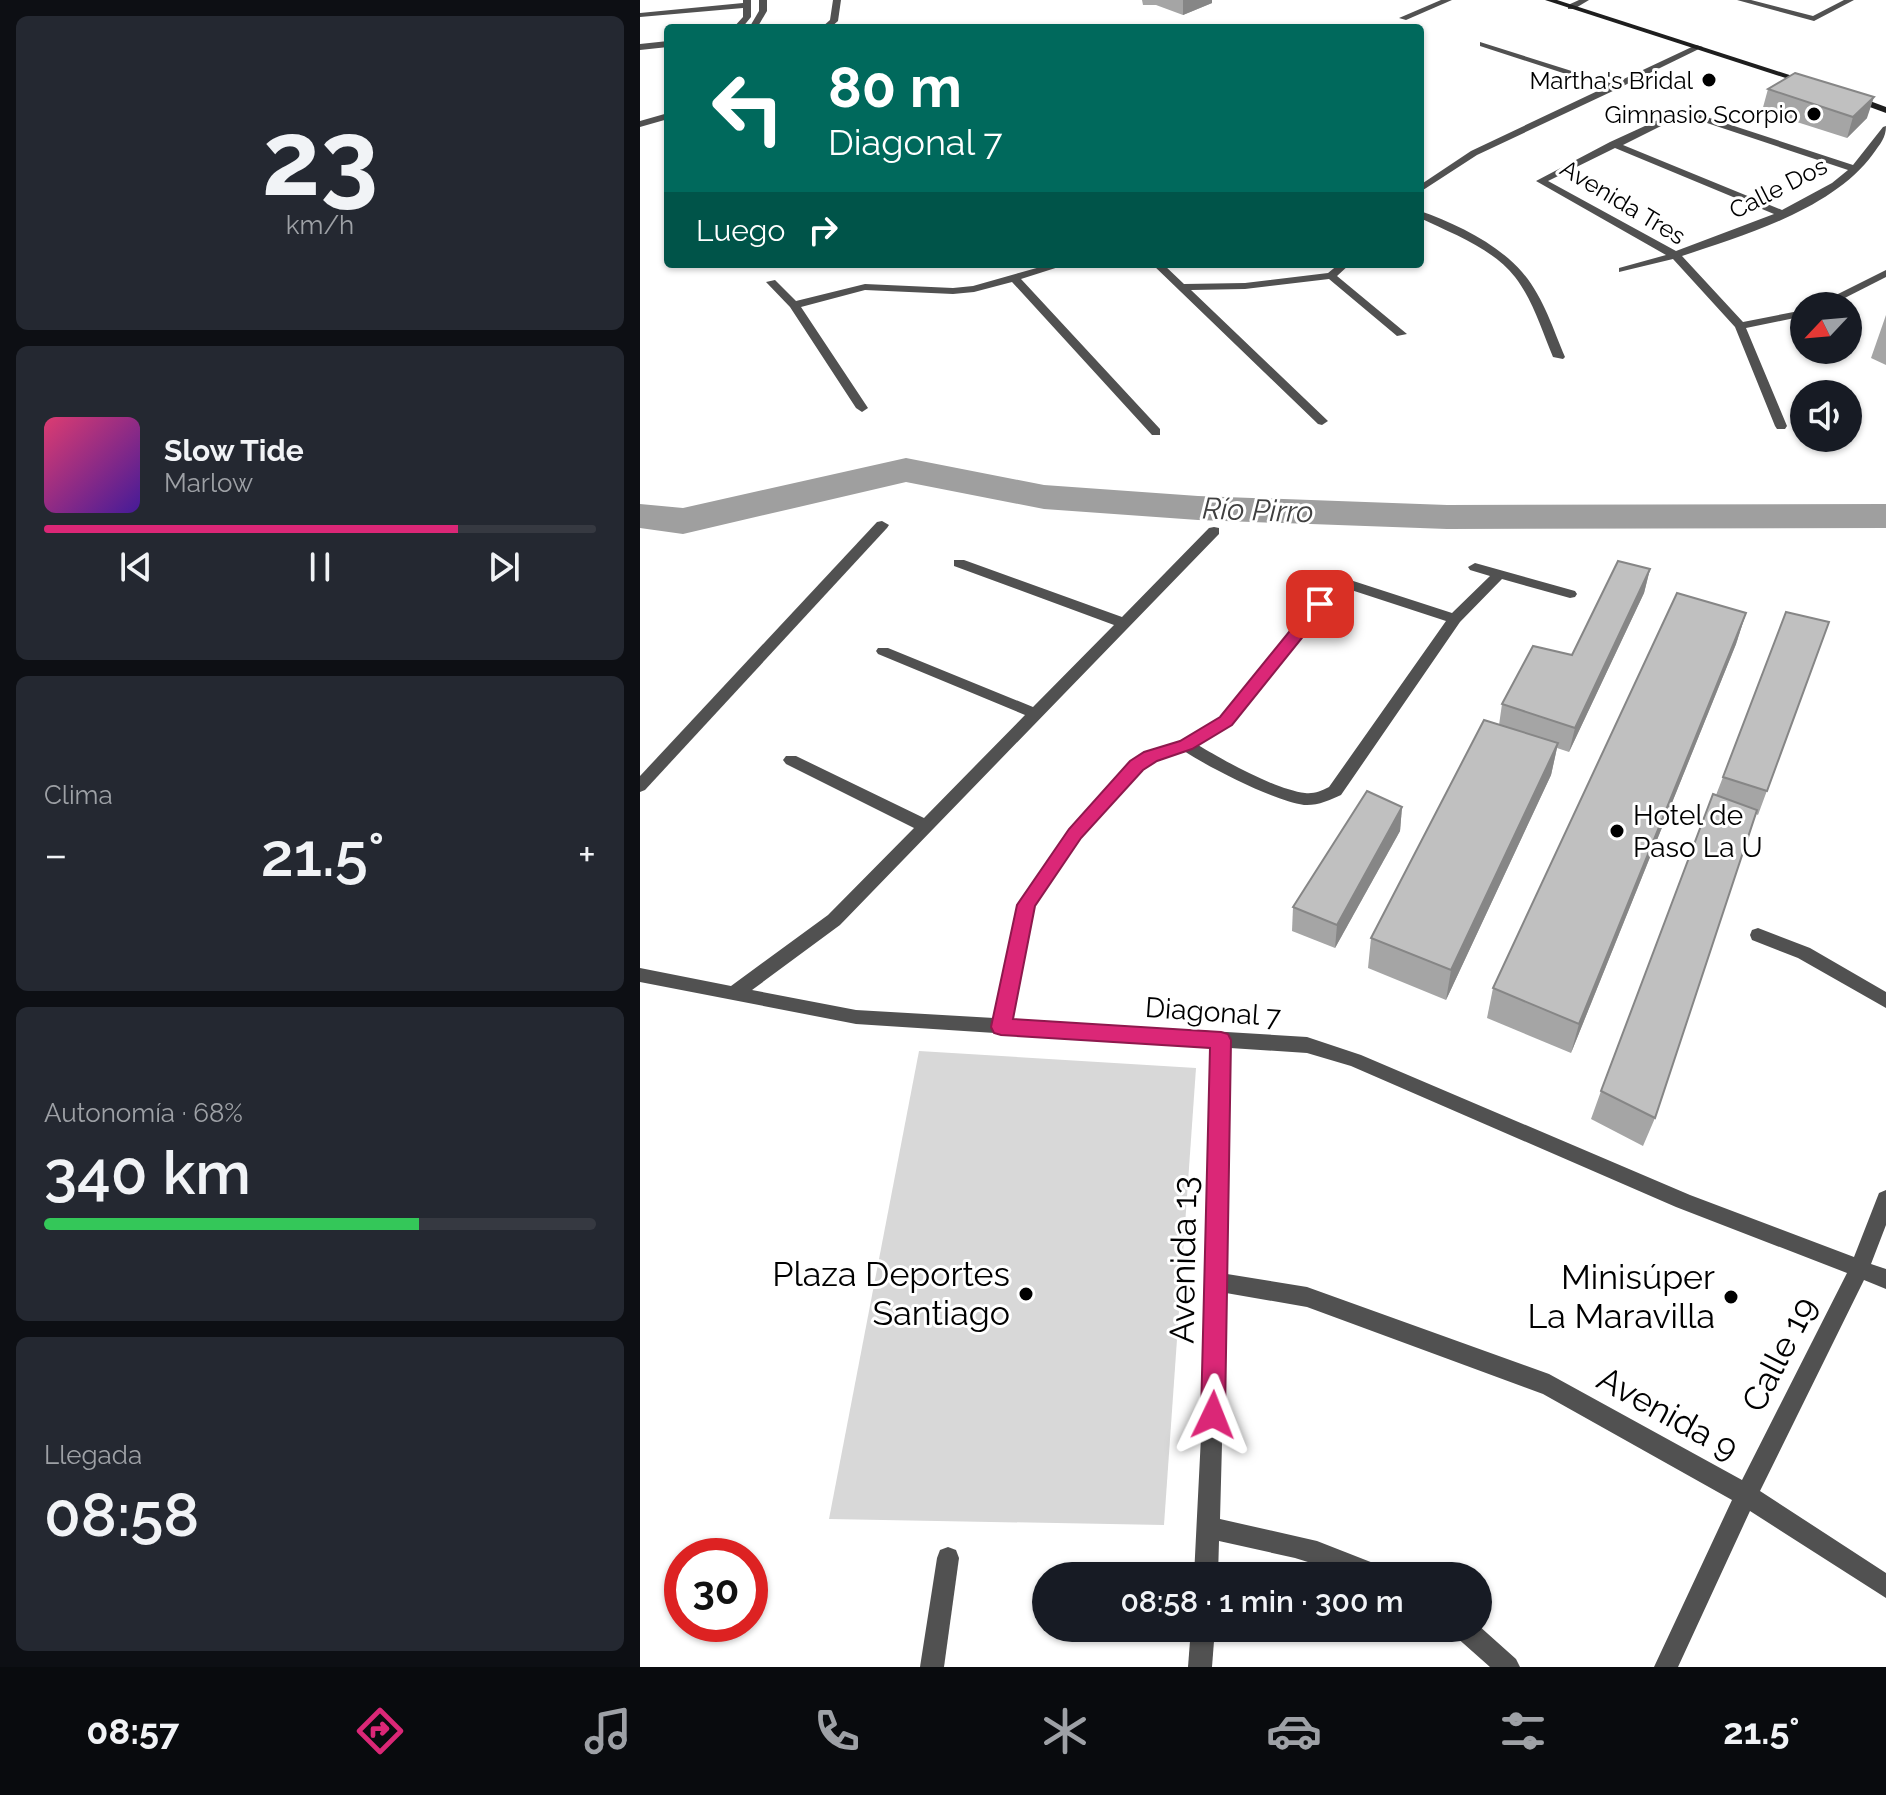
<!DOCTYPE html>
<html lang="es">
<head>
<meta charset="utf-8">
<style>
  :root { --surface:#171b24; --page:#242831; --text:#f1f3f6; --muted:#9ea1a6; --line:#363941; --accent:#db2777 }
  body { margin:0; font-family:Raleway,sans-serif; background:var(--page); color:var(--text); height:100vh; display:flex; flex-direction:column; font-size:30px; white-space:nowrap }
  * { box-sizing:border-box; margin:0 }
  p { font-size:26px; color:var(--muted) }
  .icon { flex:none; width:44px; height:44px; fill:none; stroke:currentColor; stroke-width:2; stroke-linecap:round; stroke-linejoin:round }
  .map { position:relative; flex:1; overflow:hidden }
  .side { display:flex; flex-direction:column; gap:16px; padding:16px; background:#0d0f14; width:640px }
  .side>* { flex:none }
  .hud { position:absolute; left:24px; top:24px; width:760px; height:244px; border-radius:8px; box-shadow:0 2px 6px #0004; background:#00695c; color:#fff; overflow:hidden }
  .needle { width:52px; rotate:244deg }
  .tools { position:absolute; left:1150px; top:292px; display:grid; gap:16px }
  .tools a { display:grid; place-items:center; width:72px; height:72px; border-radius:50%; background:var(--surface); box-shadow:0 2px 6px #0004; font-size:40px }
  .speed { position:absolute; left:24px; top:1538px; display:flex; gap:16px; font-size:40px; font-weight:700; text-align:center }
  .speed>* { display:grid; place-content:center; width:104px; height:104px; border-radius:50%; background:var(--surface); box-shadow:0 2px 6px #0004; line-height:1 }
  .speed .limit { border:12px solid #d22; background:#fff; color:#111 }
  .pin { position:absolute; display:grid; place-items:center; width:68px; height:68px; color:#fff; margin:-34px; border-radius:16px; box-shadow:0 4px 12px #0006 }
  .me { position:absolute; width:88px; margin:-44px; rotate:2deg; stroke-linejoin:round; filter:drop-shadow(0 0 6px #0008) }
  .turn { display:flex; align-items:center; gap:28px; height:168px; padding:0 32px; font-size:36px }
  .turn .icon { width:104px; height:104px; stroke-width:2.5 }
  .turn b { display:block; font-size:56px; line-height:68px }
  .then { display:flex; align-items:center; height:76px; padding:0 32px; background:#0003; gap:16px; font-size:30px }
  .big { font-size:60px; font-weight:600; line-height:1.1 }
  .side .card { flex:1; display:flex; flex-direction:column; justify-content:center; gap:12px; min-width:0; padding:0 28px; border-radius:12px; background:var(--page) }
  .side .dial { align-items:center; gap:0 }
  .dial b { font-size:104px; line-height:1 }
  .song { display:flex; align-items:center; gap:24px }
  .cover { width:96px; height:96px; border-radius:12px; background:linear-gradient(135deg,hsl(340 70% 55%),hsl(260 70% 35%)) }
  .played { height:8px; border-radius:4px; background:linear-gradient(90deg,var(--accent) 75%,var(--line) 75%) }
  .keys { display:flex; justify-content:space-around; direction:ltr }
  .heat { display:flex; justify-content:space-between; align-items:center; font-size:44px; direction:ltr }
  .charge { height:12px; border-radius:6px; background:linear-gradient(90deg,#34c759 68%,var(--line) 0) }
  .trip { position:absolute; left:392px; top:1562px; width:460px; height:80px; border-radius:40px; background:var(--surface); box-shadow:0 2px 6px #0004; font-weight:600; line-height:80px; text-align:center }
  .tab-bar { display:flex; height:128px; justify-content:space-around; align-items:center; background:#090b0e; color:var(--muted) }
  .tab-bar .icon { width:56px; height:56px }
  .tab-bar .active { color:var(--accent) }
  .tab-bar b { font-size:36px; color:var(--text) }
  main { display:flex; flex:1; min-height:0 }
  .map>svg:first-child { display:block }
  .green { fill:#d8d8d8 }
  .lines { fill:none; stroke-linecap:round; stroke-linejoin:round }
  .river { fill:#9f9f9f; fill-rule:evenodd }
  .minor { fill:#515151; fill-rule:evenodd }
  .secondary { fill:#1e1e1e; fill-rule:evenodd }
  .wall { fill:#a5a5a5 }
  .shaded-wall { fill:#868686 }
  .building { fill:#c0c0c0; stroke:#868686; stroke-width:2 }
  .route { fill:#db2777; stroke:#8e194d; stroke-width:2 }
  .poi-dot { fill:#000; stroke:#fff; stroke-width:3 }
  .labels { text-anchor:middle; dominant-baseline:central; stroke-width:6; stroke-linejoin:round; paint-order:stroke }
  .far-poi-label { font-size:24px; fill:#000; stroke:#fff; text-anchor:end }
  .far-street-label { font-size:24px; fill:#000; stroke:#fff }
  .poi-label { font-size:28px; fill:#000; stroke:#fff; text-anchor:start }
  .street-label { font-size:28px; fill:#000; stroke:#fff }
  .water-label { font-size:30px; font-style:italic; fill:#404040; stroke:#fff }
  .near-street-label { font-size:34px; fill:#000; stroke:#fff }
  .near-poi-label { font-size:34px; fill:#000; stroke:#fff; text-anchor:end }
</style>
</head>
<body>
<main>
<section class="side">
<div class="card dial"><b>23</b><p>km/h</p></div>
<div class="card">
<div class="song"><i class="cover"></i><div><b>Slow Tide</b><p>Marlow</p></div></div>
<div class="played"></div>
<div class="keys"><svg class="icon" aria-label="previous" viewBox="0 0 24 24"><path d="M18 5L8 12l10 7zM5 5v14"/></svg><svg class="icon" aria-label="pause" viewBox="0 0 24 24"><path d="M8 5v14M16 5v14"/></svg><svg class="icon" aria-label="next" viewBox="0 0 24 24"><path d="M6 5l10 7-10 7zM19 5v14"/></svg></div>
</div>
<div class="card"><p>Clima</p>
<div class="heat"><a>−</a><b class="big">21.5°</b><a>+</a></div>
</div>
<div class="card"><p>Autonomía · 68%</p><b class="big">340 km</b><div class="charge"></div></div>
<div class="card"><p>Llegada</p><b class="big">08:58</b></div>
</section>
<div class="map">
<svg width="1246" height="1667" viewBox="0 0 1246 1667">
  <rect width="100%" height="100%" fill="#fff"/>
  <path class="green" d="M279 1051 556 1068 524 1525 189 1519Z"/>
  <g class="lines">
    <path class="river" d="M266 458 404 485 558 496 807 505 1246 504V528L807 529 558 520 404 509 266 482 43 534 0 528V504L43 508Z"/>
    <g class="minor">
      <path d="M103 0H111V17L102 28H93L103 17V8L0 17V13L103 3Z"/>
      <path d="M119 0H127V11L117 28H109L119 11Z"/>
      <path d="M193 0H201L198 21 190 28H181L190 20Z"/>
      <path d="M801 0H812L766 20 759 18Z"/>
      <path d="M939 0H949L934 9H928V5Z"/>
      <path d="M1097 0H1111L1173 16 1204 0H1214L1174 21Z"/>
      <path d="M28 41V47L0 50V44Z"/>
      <path d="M840 42 973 84 1056 45 1063 47 981 87 980 90H975L837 155 780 192V185L831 151 966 87 840 46Z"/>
      <path d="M1042 109 1213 165 1243 127 1246 126C1246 138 1240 144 1233 154 1193 209 1105 235 1042 256L1103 322 1164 310V316L1106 328 1147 426 1145 429H1137L1135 426 1095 327 1033 259 979 272V268L1026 255 896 181 970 142ZM1043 115 1208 170 1192 183 1142 210 983 145ZM975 148 1134 214 1036 251 908 181Z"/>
      <path d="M28 113V119L0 127V121Z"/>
      <path d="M780 211C815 223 858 244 882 272 903 296 913 329 925 357L923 359 913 357C902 331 893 300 875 277 852 248 813 234 780 218Z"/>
      <path d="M411 264H428L381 279 520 429V435H512L372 282 334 292 313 294 225 290 161 307 228 408 222 412 216 408 150 307 126 282 135 280 156 301 225 284 313 288 333 286Z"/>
      <path d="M512 264H523L544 284 605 283 688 273 699 264H710L697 276 767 334 757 336 689 279 605 289 551 290 688 421 682 425 678 424Z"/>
      <path d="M1246 270V277L1189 306H1174Z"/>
      <path d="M242 521 249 525 247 528 5 790 0 792V776L237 522Z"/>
      <path d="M574 527 579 528V534L200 925 112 990 216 1010 354 1018 378 905 429 829 491 762 505 752 541 741 581 717 694 578H704L812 613 850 576 830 570 828 567 835 563 935 591 937 594 935 597 930 598 862 579 820 622 701 795C690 800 677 806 664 805 632 800 572 769 544 751L515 760 501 770 441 837 394 906 371 1019 667 1037 721 1055 1050 1195 1214 1257 1239 1193 1246 1190V1225L1231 1264 1246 1269V1289L1224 1280 1120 1491 1246 1573V1598L1110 1511 1038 1667H1014L1092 1500 903 1394 667 1307 586 1293 580 1519 677 1541 746 1568 750 1576H713L655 1558 579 1541 578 1576H554L565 1357 572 1047 216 1024 0 982V968L91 986 188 915 274 828 146 764 143 760 146 756H156L284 818 385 715 238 654 236 651 238 648H248L393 707 474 625 314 566V560H324L482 617 569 528ZM702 587 806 621 689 787C681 791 674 794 665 793 636 790 583 760 558 745L591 725ZM590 1048 667 1053 711 1066 1036 1207 1207 1273 1102 1480 909 1374 667 1287 587 1274Z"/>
      <path d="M1118 928 1170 948 1246 992V1008L1158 958 1112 940 1110 935 1112 930Z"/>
      <path d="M308 1547 316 1550 319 1558 304 1667H280L297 1558 300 1550Z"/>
      <path d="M838 1625 876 1659 880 1667H850L815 1636 811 1628H838Z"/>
      <path d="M551 1628H575L572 1667H548Z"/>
    </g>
    <g class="secondary">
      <path d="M905 0H917L1174 83 1167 85Z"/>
      <path d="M1211 94 1246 107V113L1208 99 1206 97Z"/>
    </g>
  </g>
  <g class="wall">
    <path d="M502 0H572V3L543 15 516 5H503Z"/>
    <path d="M1128 89 1227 118 1207 138 1122 111Z"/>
    <path d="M1246 315V365L1231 358Z"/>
    <path d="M1010 569 1004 593 929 752 917 748 911 775 806 1000 728 968 731 938 859 725 862 704 932 655Z"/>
    <path d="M1106 613 1096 644 931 1053 847 1018 853 988Z"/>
    <path d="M1189 622 1118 815 1116 814 1015 1118 1003 1146 951 1119 961 1091 1083 777Z"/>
    <path d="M762 807 760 831 695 948 652 931 653 907Z"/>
  </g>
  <g class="shaded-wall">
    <path d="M543 0H572V3L543 15Z"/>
    <path d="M1234 97 1227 118 1207 138 1213 117Z"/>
    <path d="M1010 569 1004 593 929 752 935 728Z"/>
    <path d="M1106 613 1096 644 931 1053 939 1024Z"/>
    <path d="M918 743 911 775 806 1000 811 970Z"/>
    <path d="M762 807 760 831 695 948 697 925Z"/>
  </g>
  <g class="building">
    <path d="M1155 73 1234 97 1213 117 1128 89Z"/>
    <path d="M978 561 1010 569 935 728 862 704 893 646 932 655Z"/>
    <path d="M1037 593 1106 613 939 1024 853 988Z"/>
    <path d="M1146 612 1189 622 1127 791 1083 777Z"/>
    <path d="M844 720 918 743 811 970 731 938Z"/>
    <path d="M727 791 762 807 697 925 653 907Z"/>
    <path d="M1073 794 1117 810 1015 1118 961 1091Z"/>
  </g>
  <path class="route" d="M680 599 688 604 686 608 592 725 552 749 517 761 503 770 441 838 395 906 373 1019 581 1032 588 1034 591 1040 585 1415 582 1424 573 1428 564 1424 561 1415 570 1048 361 1035 354 1033 351 1027 377 905 429 829 490 761 504 752 540 741 580 717 675 600Z"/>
  <g class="poi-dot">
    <circle cx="1069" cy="80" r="8"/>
    <circle cx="1174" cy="114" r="8"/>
    <circle cx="977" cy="831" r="8"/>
    <circle cx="386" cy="1294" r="8"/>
    <circle cx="1091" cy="1297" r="8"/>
  </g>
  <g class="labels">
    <g class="far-poi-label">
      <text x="1053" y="80">Martha's Bridal</text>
      <text x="1158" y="114">Gimnasio Scorpio</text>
    </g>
    <g class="far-street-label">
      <text transform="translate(1138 188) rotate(-27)">Calle Dos</text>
      <text transform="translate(983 202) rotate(31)">Avenida Tres</text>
    </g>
    <g class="poi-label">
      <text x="993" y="815">Hotel de<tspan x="993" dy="32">Paso La U</tspan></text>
    </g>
    <g class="street-label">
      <text transform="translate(573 1012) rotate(4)">Diagonal 7</text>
    </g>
    <g class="water-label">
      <text transform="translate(618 510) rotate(2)">Río Pirro</text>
    </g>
    <g class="near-street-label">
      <text transform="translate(543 1260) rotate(-89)">Avenida 13</text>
      <text transform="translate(1139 1354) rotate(-63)">Calle 19</text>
      <text transform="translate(1028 1413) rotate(29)">Avenida 9</text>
    </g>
    <g class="near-poi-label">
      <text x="370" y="1274">Plaza Deportes<tspan x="370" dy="39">Santiago</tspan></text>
      <text x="1075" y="1277">Minisúper<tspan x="1075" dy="39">La Maravilla</tspan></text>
    </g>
  </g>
</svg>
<div class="tools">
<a><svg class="needle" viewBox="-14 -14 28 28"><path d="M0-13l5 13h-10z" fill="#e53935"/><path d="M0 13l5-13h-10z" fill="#9ea1a6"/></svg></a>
<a><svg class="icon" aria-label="sound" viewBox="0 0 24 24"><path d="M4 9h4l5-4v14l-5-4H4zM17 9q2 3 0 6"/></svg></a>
</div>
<div class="speed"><div class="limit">30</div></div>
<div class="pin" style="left:680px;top:604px;background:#d93025"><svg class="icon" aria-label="arrive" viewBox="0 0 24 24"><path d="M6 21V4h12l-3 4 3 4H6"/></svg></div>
<svg class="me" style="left:573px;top:1415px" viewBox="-20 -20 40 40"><path d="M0-17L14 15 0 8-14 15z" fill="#db2777" stroke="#fff" stroke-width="4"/></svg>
<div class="trip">08:58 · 1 min · 300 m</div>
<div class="hud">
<div class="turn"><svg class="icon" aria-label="left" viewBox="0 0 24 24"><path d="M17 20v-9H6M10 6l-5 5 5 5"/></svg><div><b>80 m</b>Diagonal 7</div></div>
<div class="then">Luego<svg class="icon" aria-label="right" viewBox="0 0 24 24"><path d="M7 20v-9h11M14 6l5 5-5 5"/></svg></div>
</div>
</div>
</main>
<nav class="tab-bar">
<b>08:57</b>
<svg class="icon active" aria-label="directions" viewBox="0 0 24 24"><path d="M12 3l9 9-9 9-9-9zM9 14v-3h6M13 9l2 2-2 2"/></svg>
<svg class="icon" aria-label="music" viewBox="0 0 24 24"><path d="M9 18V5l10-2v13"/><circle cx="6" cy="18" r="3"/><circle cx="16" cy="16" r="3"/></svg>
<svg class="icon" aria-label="phone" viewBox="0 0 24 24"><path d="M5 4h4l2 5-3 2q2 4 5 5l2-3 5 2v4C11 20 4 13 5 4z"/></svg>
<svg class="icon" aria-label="climate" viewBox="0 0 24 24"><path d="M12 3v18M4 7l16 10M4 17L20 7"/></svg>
<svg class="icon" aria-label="car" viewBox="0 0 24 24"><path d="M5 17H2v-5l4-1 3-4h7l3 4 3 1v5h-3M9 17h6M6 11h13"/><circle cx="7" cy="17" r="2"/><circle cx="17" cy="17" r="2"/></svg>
<svg class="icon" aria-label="filters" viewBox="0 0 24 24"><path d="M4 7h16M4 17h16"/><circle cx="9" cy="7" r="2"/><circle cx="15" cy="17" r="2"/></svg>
<b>21.5°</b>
</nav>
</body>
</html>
